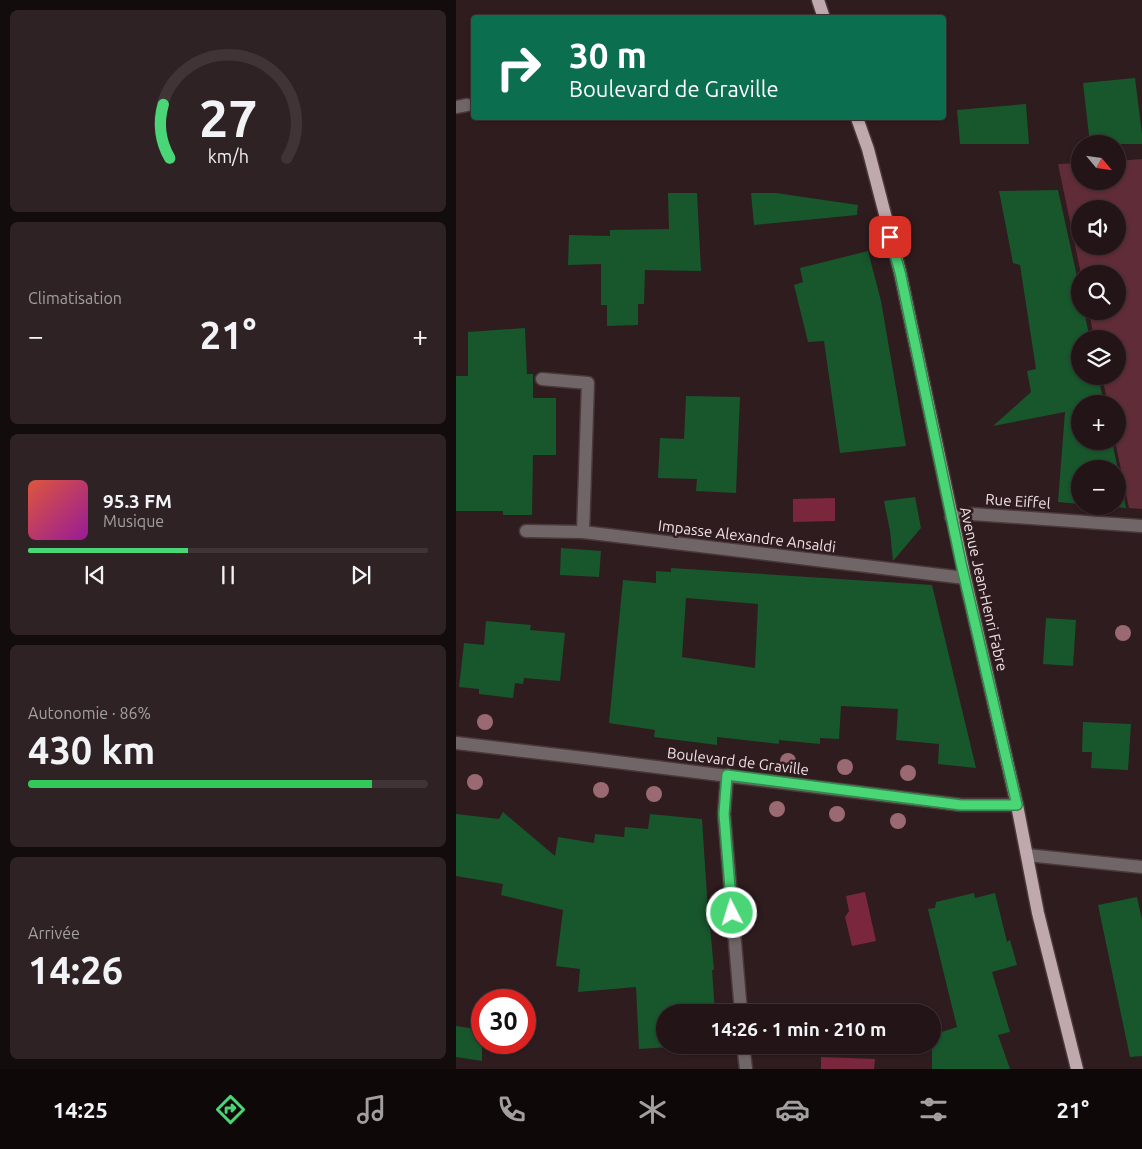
<!DOCTYPE html>
<html lang="fr">
<head>
<meta charset="utf-8">
<style>
  :root { --surface:#231517; --page:#2f2224; --text:#f1f3f6; --muted:#a39fa1; --line:#403436; --accent:#4ad677 }
  body { margin:0; font-family:Ubuntu,sans-serif; background:var(--page); color:var(--text); height:100vh; display:flex; flex-direction:column; font-size:19px; white-space:nowrap }
  * { box-sizing:border-box; margin:0 }
  p { font-size:16px; color:var(--muted) }
  .icon { flex:none; width:28px; height:28px; fill:none; stroke:currentColor; stroke-width:2; stroke-linecap:round; stroke-linejoin:round }
  .map { position:relative; flex:1; overflow:hidden }
  .details { display:flex; flex-direction:column; gap:10px; padding:10px; background:#130c0d; width:456px }
  .details>* { flex:none }
  .hud { position:absolute; left:15px; top:15px; width:475px; height:105px; border-radius:5px; box-shadow:0 1px 4px #0004,0 0 0 1px var(--line); background:#0b6e4f; color:#fff; overflow:hidden }
  .needle { width:32px; rotate:119deg }
  .buttons { position:absolute; left:615px; top:135px; display:grid; gap:10px }
  .buttons a { display:grid; place-items:center; width:55px; height:55px; border-radius:50%; background:var(--surface); box-shadow:0 1px 4px #0004,0 0 0 1px var(--line); font-size:25px }
  .speed { position:absolute; left:15px; top:989px; display:flex; gap:10px; font-size:25px; font-weight:700; text-align:center }
  .speed>* { display:grid; place-content:center; width:65px; height:65px; border-radius:50%; background:var(--surface); box-shadow:0 1px 4px #0004,0 0 0 1px var(--line); line-height:1 }
  .speed .limit { border:8px solid #d22; background:#fff; color:#111 }
  .pin { position:absolute; display:grid; place-items:center; width:42px; height:42px; color:#fff; margin:-21px; border-radius:10px; box-shadow:0 2px 8px #0006 }
  .me { position:absolute; width:55px; margin:-28px; rotate:355deg; stroke-linejoin:round; filter:drop-shadow(0 0 4px #0008) }
  .turn { display:flex; align-items:center; gap:18px; height:105px; padding:0 15px; font-size:22px }
  .turn .icon { width:65px; height:65px; stroke-width:2.5 }
  .turn b { display:block; font-size:35px; line-height:42px }
  .big { font-size:38px; font-weight:600; line-height:1.1 }
  .details .card { flex:1; display:flex; flex-direction:column; justify-content:center; gap:8px; min-width:0; padding:0 18px; border-radius:8px; background:var(--page) }
  .details .dial { align-items:center; gap:0 }
  .dial svg { height:130px; overflow:visible; fill:none; stroke:var(--line); stroke-width:7; stroke-linecap:round; text-anchor:middle }
  .dial text { fill:var(--text); stroke:none }
  .song { display:flex; align-items:center; gap:15px }
  .cover { width:60px; height:60px; border-radius:8px; background:linear-gradient(135deg,hsl(10 70% 55%),hsl(300 70% 35%)) }
  .played { height:5px; border-radius:2px; background:linear-gradient(90deg,var(--accent) 40%,var(--line) 40%) }
  .keys { display:flex; justify-content:space-around; direction:ltr }
  .heat { display:flex; justify-content:space-between; align-items:center; font-size:28px; direction:ltr }
  .charge { height:8px; border-radius:4px; background:linear-gradient(90deg,#34c759 86%,var(--line) 0) }
  .trip { position:absolute; left:200px; top:1004px; width:285px; height:50px; border-radius:25px; background:var(--surface); box-shadow:0 1px 4px #0004,0 0 0 1px var(--line); font-weight:600; line-height:50px; text-align:center }
  .menu { display:flex; height:80px; justify-content:space-around; align-items:center; background:#0e0809; color:var(--muted) }
  .menu .icon { width:35px; height:35px }
  .menu .current { color:var(--accent) }
  .menu b { font-size:22px; color:var(--text) }
  main { display:flex; flex:1; min-height:0 }
  .map>svg:first-child { display:block }
  .green { fill:#5f2c37; fill-rule:evenodd }
  .water { fill:#7a263d }
  .building { fill:#18562c; fill-rule:evenodd }
  .lines { fill:none; stroke-linecap:round; stroke-linejoin:round }
  .minor-casing { stroke:#4a383b; stroke-width:15 }
  .major-casing { stroke:#4a383b; stroke-width:15 }
  .minor { stroke:#716667; stroke-width:12 }
  .major { stroke:#c0a9ad; stroke-width:12 }
  .tree { fill:#9a6972 }
  .route-casing { stroke:#308b4d; stroke-width:12 }
  .route { stroke:#4ad677; stroke-width:9 }
  .labels { text-anchor:middle; dominant-baseline:central; stroke-width:5; stroke-linejoin:round; paint-order:stroke }
  .street-label { font-size:15px; fill:#f0e1e4; stroke:#2f1c1f }
</style>
</head>
<body>
<main>
<section class="details">
<div class="card dial"><svg viewBox="0 0 100 80">
<path d="M14 69A42 42 0 1 1 86 69"/>
<path d="M14 69A42 42 0 0 1 10 36" stroke="#4ad677"/>
<text x="50" y="56" font-size="32" font-weight="700">27</text>
<text x="50" y="72" font-size="11">km/h</text>
</svg></div>
<div class="card"><p>Climatisation</p>
<div class="heat"><a>−</a><b class="big">21°</b><a>+</a></div>
</div>
<div class="card">
<div class="song"><i class="cover"></i><div><b>95.3 FM</b><p>Musique</p></div></div>
<div class="played"></div>
<div class="keys"><svg class="icon" aria-label="previous" viewBox="0 0 24 24"><path d="M18 5L8 12l10 7zM5 5v14"/></svg><svg class="icon" aria-label="pause" viewBox="0 0 24 24"><path d="M8 5v14M16 5v14"/></svg><svg class="icon" aria-label="next" viewBox="0 0 24 24"><path d="M6 5l10 7-10 7zM19 5v14"/></svg></div>
</div>
<div class="card"><p>Autonomie · 86%</p><b class="big">430 km</b><div class="charge"></div></div>
<div class="card"><p>Arrivée</p><b class="big">14:26</b></div>
</section>
<div class="map">
<svg width="686" height="1069" viewBox="0 0 686 1069">
  <rect width="100%" height="100%" fill="#2f1c1f"/>
  <path class="green" d="M686 159V509L673 508 659 441H661V404H652L646 376H661V339H638L633 311H661V274H625L602 164 624 163V181H661V161ZM624 209H661V246H624Z"/>
  <g class="water">
    <path d="M379 498V521L337 522V499Z"/>
    <path d="M409 892 420 941 396 946 389 917 393 911 390 896Z"/>
    <path d="M365 1057 419 1059 418 1069H365Z"/>
  </g>
  <g class="building">
    <path d="M679 78 686 134V144H634L627 83Z"/>
    <path d="M570 104 573 144H504L501 110Z"/>
    <path d="M602 190 624 290V311H628L634 339H624V376H642L648 404H624V441H656L670 508 649 506H661V469H624V504L602 502 609 412 537 426 575 392 571 371 580 369 564 265 557 263 543 191Z"/>
    <path d="M212 193H241L245 271 189 270 188 304H182V325L151 326V305H145V264L112 265 113 235 154 236V230L213 229Z"/>
    <path d="M295 193H320L402 205 401 215 298 225Z"/>
    <path d="M412 251 425 301 450 446 384 453 368 341 352 342 338 285 347 282 344 268Z"/>
    <path d="M69 328 71 374H77V398H100V455H77L76 515H47V511H0V376H12V332Z"/>
    <path d="M230 396 284 397 280 493 240 491 241 479 202 478 204 438 228 439Z"/>
    <path d="M459 497 465 528 437 561 434 531 428 501Z"/>
    <path d="M105 548 145 551 143 577 104 575Z"/>
    <path d="M215 568 476 585 520 768 482 764 483 744 440 740 442 709 385 706 383 739 364 738V744L323 740V744L261 737V745L198 737 199 730 153 723 167 580 200 583V571L215 572ZM230 598 302 604 299 668 226 657Z"/>
    <path d="M590 618 620 620 617 666 587 664Z"/>
    <path d="M30 621 75 625 74 630 109 633 104 681 68 678 67 684 59 683 57 698 23 694V689L3 687 8 643 28 645Z"/>
    <path d="M627 722 675 724 672 770 635 768 636 752H626Z"/>
    <path d="M47 812 99 856 102 837 138 843 139 834 168 837 169 827 192 829 194 814 246 819 253 927H254L258 970H256L259 1012H209V1045H246L183 1049 180 987 122 992 124 969 100 966 107 910 45 895 47 884 0 876V814L43 819Z"/>
    <path d="M518 893 519 898 539 893 551 942 554 940 561 965 536 972 554 1032 542 1035 554 1069H476V1035L501 1027 472 909 479 908 480 902Z"/>
    <path d="M681 897 686 920V1056L674 1057 642 905Z"/>
    <path d="M0 1026 26 1030V1061L0 1057Z"/>
  </g>
  <g class="lines">
    <defs>
      <g id="minor">
        <path d="M0 107 11 105"/>
        <path d="M86 379 132 383 127 532"/>
        <path d="M495 517 516 514 686 526"/>
        <path d="M70 531 127 532 509 578"/>
        <path d="M0 743 136 759 505 805H561"/>
        <path d="M271 775 268 814 285 1012"/>
        <path d="M571 855 686 867"/>
        <path d="M287 1045 290 1069"/>
      </g>
      <g id="major">
        <path d="M362 0 368 18"/>
        <path d="M401 118 412 149 444 272 509 578 561 805 582 913 621 1069"/>
      </g>
    </defs>
    <use href="#minor" class="minor-casing"/>
    <use href="#major" class="major-casing"/>
    <use href="#minor" class="minor"/>
    <use href="#major" class="major"/>
  </g>
  <g class="tree">
    <circle cx="667" cy="633" r="8"/>
    <circle cx="29" cy="722" r="8"/>
    <circle cx="332" cy="761" r="8"/>
    <circle cx="389" cy="767" r="8"/>
    <circle cx="452" cy="773" r="8"/>
    <circle cx="19" cy="782" r="8"/>
    <circle cx="145" cy="790" r="8"/>
    <circle cx="198" cy="794" r="8"/>
    <circle cx="321" cy="809" r="8"/>
    <circle cx="381" cy="814" r="8"/>
    <circle cx="442" cy="821" r="8"/>
  </g>
  <g class="lines">
    <defs>
      <path id="route" d="M276 913 268 814 271 775 505 805H561L505 563 444 272 434 237"/>
    </defs>
    <use href="#route" class="route-casing"/>
    <use href="#route" class="route"/>
  </g>
  <g class="labels">
    <g class="street-label">
      <text transform="translate(562 501) rotate(4)">Rue Eiffel</text>
      <text transform="translate(291 536) rotate(7)">Impasse Alexandre Ansaldi</text>
      <text transform="translate(528 589) rotate(77)">Avenue Jean-Henri Fabre</text>
      <text transform="translate(282 761) rotate(7)">Boulevard de Graville</text>
    </g>
  </g>
</svg>
<div class="buttons">
<a><svg class="needle" viewBox="-14 -14 28 28"><path d="M0-13l5 13h-10z" fill="#e53935"/><path d="M0 13l5-13h-10z" fill="#a39fa1"/></svg></a>
<a><svg class="icon" aria-label="sound" viewBox="0 0 24 24"><path d="M4 9h4l5-4v14l-5-4H4zM17 9q2 3 0 6"/></svg></a>
<a><svg class="icon" aria-label="search" viewBox="0 0 24 24"><circle cx="10" cy="10" r="6"/><path d="M15 15l6 6"/></svg></a>
<a><svg class="icon" aria-label="layers" viewBox="0 0 24 24"><path d="M12 4l9 5-9 5-9-5zM3 14l9 5 9-5"/></svg></a>
<a>+</a>
<a>−</a>
</div>
<div class="speed"><div class="limit">30</div></div>
<div class="pin" style="left:434px;top:237px;background:#d93025"><svg class="icon" aria-label="arrive" viewBox="0 0 24 24"><path d="M6 21V4h12l-3 4 3 4H6"/></svg></div>
<svg class="me" style="left:276px;top:913px" viewBox="-20 -20 40 40"><circle r="17" fill="#4ad677" stroke="#fff" stroke-width="3"/><path d="M0-11L8 9 0 5-8 9z" fill="#fff"/></svg>
<div class="trip">14:26 · 1 min · 210 m</div>
<div class="hud">
<div class="turn"><svg class="icon" aria-label="right" viewBox="0 0 24 24"><path d="M7 20v-9h11M14 6l5 5-5 5"/></svg><div><b>30 m</b>Boulevard de Graville</div></div>
</div>
</div>
</main>
<nav class="menu">
<b>14:25</b>
<svg class="icon current" aria-label="directions" viewBox="0 0 24 24"><path d="M12 3l9 9-9 9-9-9zM9 14v-3h6M13 9l2 2-2 2"/></svg>
<svg class="icon" aria-label="music" viewBox="0 0 24 24"><path d="M9 18V5l10-2v13"/><circle cx="6" cy="18" r="3"/><circle cx="16" cy="16" r="3"/></svg>
<svg class="icon" aria-label="phone" viewBox="0 0 24 24"><path d="M5 4h4l2 5-3 2q2 4 5 5l2-3 5 2v4C11 20 4 13 5 4z"/></svg>
<svg class="icon" aria-label="climate" viewBox="0 0 24 24"><path d="M12 3v18M4 7l16 10M4 17L20 7"/></svg>
<svg class="icon" aria-label="car" viewBox="0 0 24 24"><path d="M5 17H2v-5l4-1 3-4h7l3 4 3 1v5h-3M9 17h6M6 11h13"/><circle cx="7" cy="17" r="2"/><circle cx="17" cy="17" r="2"/></svg>
<svg class="icon" aria-label="filters" viewBox="0 0 24 24"><path d="M4 7h16M4 17h16"/><circle cx="9" cy="7" r="2"/><circle cx="15" cy="17" r="2"/></svg>
<b>21°</b>
</nav>
</body>
</html>
